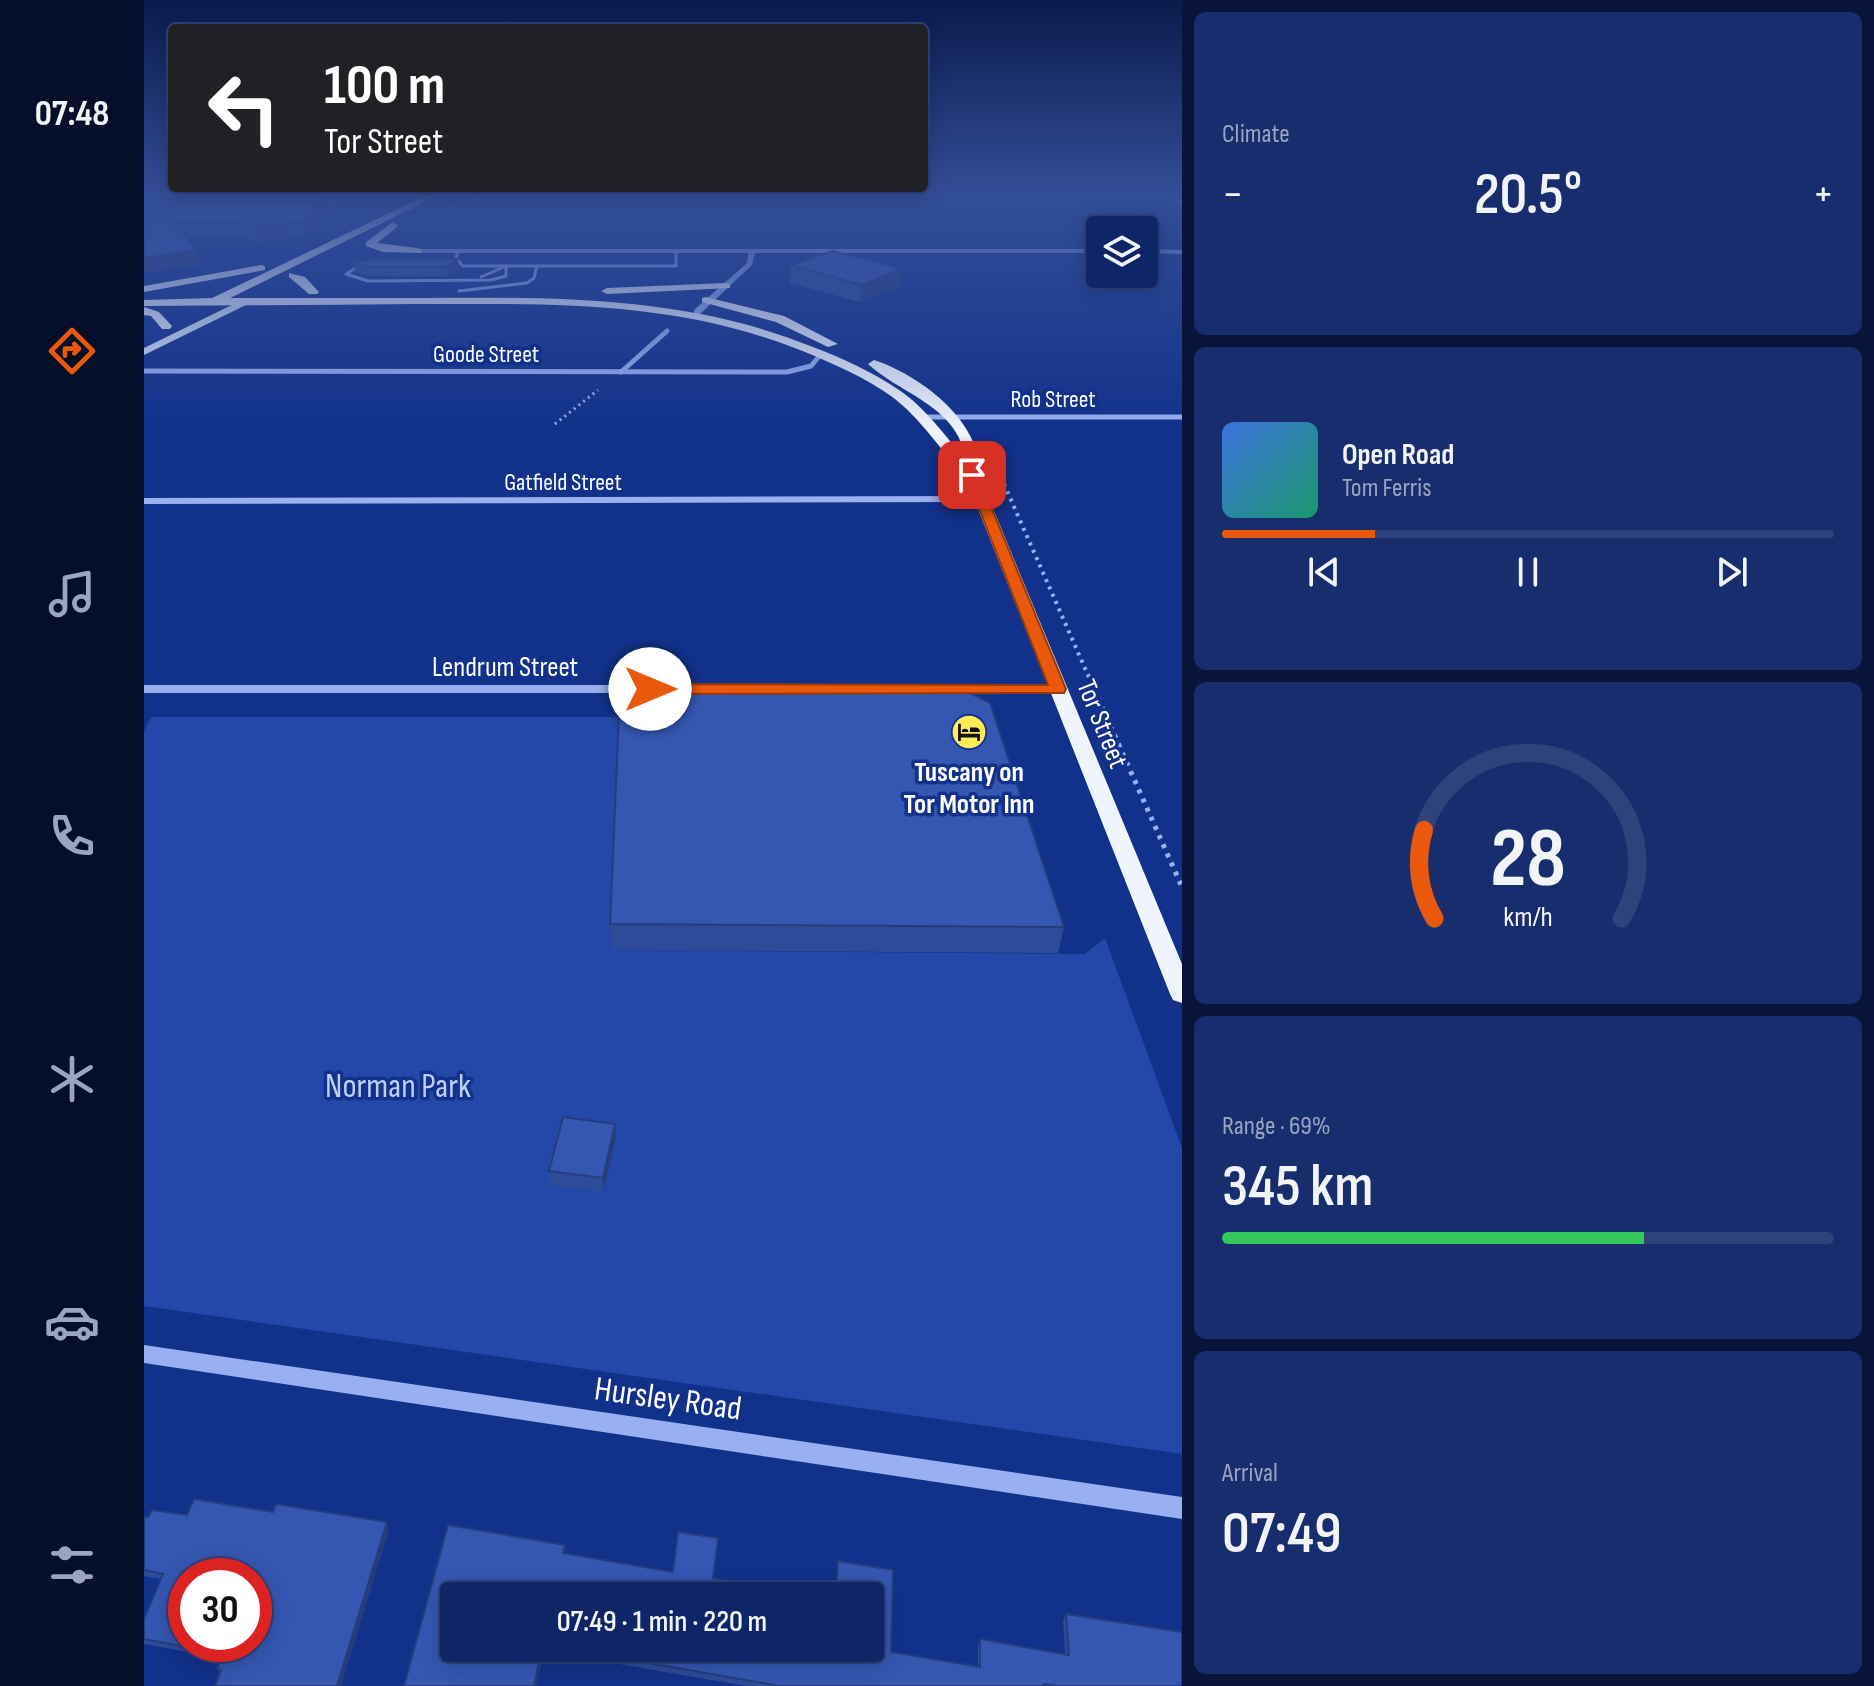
<!DOCTYPE html>
<html lang="en">
<head>
<meta charset="utf-8">
<style>
  :root { --surface:#0e2568; --page:#172d6e; --text:#f1f3f6; --muted:#9ba5c0; --line:#2e427c; --accent:#ea580c }
  body { margin:0; font-family:"Sofia Sans Condensed",sans-serif; background:var(--page); color:var(--text); height:100vh; display:flex; flex-direction:column; font-size:30px; white-space:nowrap }
  * { box-sizing:border-box; margin:0 }
  p { font-size:26px; color:var(--muted) }
  .icon { flex:none; width:44px; height:44px; fill:none; stroke:currentColor; stroke-width:2; stroke-linecap:round; stroke-linejoin:round }
  .map { position:relative; flex:1; overflow:hidden }
  .sheet { display:flex; flex-direction:column; gap:12px; padding:12px; background:#081439; width:692px }
  .sheet>* { flex:none }
  .top-card { position:absolute; left:24px; top:24px; width:760px; height:168px; border-radius:8px; box-shadow:0 4px 20px #0003,0 0 0 2px var(--line); background:#202124; color:#fff; overflow:hidden }
  .tools { position:absolute; left:942px; top:216px; display:grid; gap:16px }
  .tools a { display:grid; place-items:center; width:72px; height:72px; border-radius:8px; background:var(--surface); box-shadow:0 4px 20px #0003,0 0 0 2px var(--line); font-size:40px }
  .speed { position:absolute; left:24px; top:1558px; display:flex; gap:16px; font-size:40px; font-weight:700; text-align:center }
  .speed>* { display:grid; place-content:center; width:104px; height:104px; border-radius:50%; background:var(--surface); box-shadow:0 4px 20px #0003,0 0 0 2px var(--line); line-height:1 }
  .speed .limit { border:12px solid #d22; background:#fff; color:#111 }
  .pin { position:absolute; display:grid; place-items:center; width:68px; height:68px; color:#fff; margin:-34px; border-radius:16px; box-shadow:0 4px 12px #0006 }
  .me { position:absolute; width:88px; margin:-44px; rotate:90deg; stroke-linejoin:round; filter:drop-shadow(0 0 6px #0008) }
  .turn { display:flex; align-items:center; gap:28px; height:168px; padding:0 24px; font-size:36px }
  .turn .icon { width:104px; height:104px; stroke-width:2.5 }
  .turn b { display:block; font-size:56px; line-height:68px }
  .big { font-size:60px; font-weight:600; line-height:1.1 }
  .sheet .card { flex:1; display:flex; flex-direction:column; justify-content:center; gap:12px; min-width:0; padding:0 28px; border-radius:12px; background:var(--page) }
  .sheet .dial { align-items:center; gap:0 }
  .dial svg { height:208px; overflow:visible; fill:none; stroke:var(--line); stroke-width:7; stroke-linecap:round; text-anchor:middle }
  .dial text { fill:var(--text); stroke:none }
  .song { display:flex; align-items:center; gap:24px }
  .cover { width:96px; height:96px; border-radius:12px; background:linear-gradient(135deg,hsl(220 70% 55%),hsl(160 70% 35%)) }
  .played { height:8px; border-radius:4px; background:linear-gradient(90deg,var(--accent) 25%,var(--line) 25%) }
  .keys { display:flex; justify-content:space-around; direction:ltr }
  .heat { display:flex; justify-content:space-between; align-items:center; font-size:44px; direction:ltr }
  .charge { height:12px; border-radius:6px; background:linear-gradient(90deg,#34c759 69%,var(--line) 0) }
  .trip { position:absolute; left:296px; top:1582px; width:444px; height:80px; border-radius:8px; background:var(--surface); box-shadow:0 4px 20px #0003,0 0 0 2px var(--line); font-weight:600; line-height:80px; text-align:center }
  main { display:flex; flex:1; min-height:0 }
  .tab-bar { display:flex; flex-direction:column; width:144px; justify-content:space-around; align-items:center; background:#060f2a; color:var(--muted) }
  .tab-bar .icon { width:56px; height:56px }
  .tab-bar .selected { color:var(--accent) }
  .tab-bar b { font-size:36px; color:var(--text) }
  .map>svg:first-child { display:block }
  .green { fill:#2348a9 }
  .lines { fill:none; stroke-linecap:round; stroke-linejoin:round }
  .path-far3 { stroke:#98b0f1; stroke-width:2; stroke-dasharray:2 3; stroke-linecap:butt }
  .path-far2 { stroke:#98b0f1; stroke-width:3; stroke-dasharray:2 4; stroke-linecap:butt }
  .path-far1 { stroke:#98b0f1; stroke-width:4; stroke-dasharray:3 5; stroke-linecap:butt }
  .path { stroke:#98b0f1; stroke-width:5; stroke-dasharray:4 6; stroke-linecap:butt }
  .service { stroke:#98b0f1; stroke-width:3 }
  .minor-far3 { stroke:#98b0f1; stroke-width:4 }
  .minor-far2 { stroke:#98b0f1; stroke-width:5 }
  .minor-far1 { stroke:#98b0f1; stroke-width:6 }
  .minor { stroke:#98b0f1; stroke-width:8 }
  .tertiary { fill:#98b0f1; fill-rule:evenodd }
  .primary { fill:#e1e8ff; fill-rule:evenodd }
  .trunk { fill:#f0f4ff; fill-rule:evenodd }
  .wall { fill:#2e4b99 }
  .shaded-wall { fill:#253d7d }
  .building { fill:#3557b2; stroke:#253d7d; stroke-width:2; fill-rule:evenodd }
  .route { fill:#ea580c; stroke:#983908; stroke-width:2 }
  .labels { text-anchor:middle; dominant-baseline:central; stroke-width:7; stroke-linejoin:round; paint-order:stroke }
  .far-street-label { font-size:24px; fill:#fff; stroke:#12318a }
  .street-label { font-size:28px; fill:#fff; stroke:#12318a }
  .poi-label { font-size:28px; font-weight:bold; fill:#fff; stroke:#12318a }
  .near-park-label { font-size:34px; fill:#becffc; stroke:#12318a }
  .near-street-label { font-size:34px; fill:#fff; stroke:#12318a }
</style>
</head>
<body>
<main>
<nav class="tab-bar">
<b>07:48</b>
<svg class="icon selected" aria-label="directions" viewBox="0 0 24 24"><path d="M12 3l9 9-9 9-9-9zM9 14v-3h6M13 9l2 2-2 2"/></svg>
<svg class="icon" aria-label="music" viewBox="0 0 24 24"><path d="M9 18V5l10-2v13"/><circle cx="6" cy="18" r="3"/><circle cx="16" cy="16" r="3"/></svg>
<svg class="icon" aria-label="phone" viewBox="0 0 24 24"><path d="M5 4h4l2 5-3 2q2 4 5 5l2-3 5 2v4C11 20 4 13 5 4z"/></svg>
<svg class="icon" aria-label="climate" viewBox="0 0 24 24"><path d="M12 3v18M4 7l16 10M4 17L20 7"/></svg>
<svg class="icon" aria-label="car" viewBox="0 0 24 24"><path d="M5 17H2v-5l4-1 3-4h7l3 4 3 1v5h-3M9 17h6M6 11h13"/><circle cx="7" cy="17" r="2"/><circle cx="17" cy="17" r="2"/></svg>
<svg class="icon" aria-label="filters" viewBox="0 0 24 24"><path d="M4 7h16M4 17h16"/><circle cx="9" cy="7" r="2"/><circle cx="15" cy="17" r="2"/></svg>
</nav>
<div class="map">
<svg width="1038" height="1686" viewBox="0 0 1038 1686">
  <rect width="100%" height="100%" fill="#12318a"/>
  <path class="green" d="M7 717H477L467 950 941 954 961 938 1038 1148V1454L0 1306V731Z"/>
  <g class="lines">
    <path class="path-far3" d="M300 212 335 196"/>
    <g class="path-far2">
      <path d="M411 424 454 390"/>
      <path d="M857 478 861 486"/>
    </g>
    <path class="path-far1" d="M860 484 951 691"/>
    <path class="path" d="M950 689 1038 887"/>
    <g class="service">
      <path d="M314 251 312 258 319 266H532V251"/>
      <path d="M215 266 202 274 224 281 347 280 362 276V268"/>
      <path d="M337 277 362 266"/>
      <path d="M315 291 383 283 390 278 393 266"/>
    </g>
    <g class="minor-far3">
      <path d="M1029 196 1038 204"/>
      <path d="M273 251H608"/>
    </g>
    <g class="minor-far2">
      <path d="M0 371 643 372 667 366 677 354"/>
      <path d="M477 372 523 331"/>
      <path d="M780 417H1038"/>
    </g>
    <g class="minor-far1">
      <path d="M0 501 837 499"/>
      <path d="M0 689H914"/>
    </g>
    <path class="minor" d="M0 689H914"/>
    <g class="tertiary">
      <path d="M608 249H956V253H611L608 265 556 314H550V310L603 263 605 251Z"/>
      <path d="M1000 249 1038 250V254L1000 253Z"/>
      <path d="M0 1345 1038 1497V1519L0 1363Z"/>
    </g>
    <path class="primary" d="M100 299 105 302 104 304 0 355V348Z"/>
    <g class="trunk">
      <path d="M281 196H293L86 298C150 298 215 298 280 298 413 297 543 296 669 347 698 358 729 372 755 390 782 408 801 436 822 460 814 406 758 395 724 364L730 360C776 375 839 422 835 475L1038 964V1003L1029 1000 1026 994 821 476C796 450 777 418 747 396 722 378 690 364 661 352 533 300 409 304 273 304 182 305 91 305 0 306V300L68 298Z"/>
      <path d="M249 222 254 225 253 227 233 243 273 248 277 249V253L239 252 222 246V242Z"/>
      <path d="M117 265 121 266V270L0 292V286Z"/>
      <path d="M145 273 161 277 175 292 173 294H165L145 277Z"/>
      <path d="M582 283 586 284V288L463 294 457 291 463 288Z"/>
      <path d="M562 297 640 316 694 344 684 347 632 322 558 302V298Z"/>
      <path d="M0 307 15 312 28 326 26 329H18L7 316 0 315Z"/>
    </g>
  </g>
  <g class="wall">
    <path d="M0 196H222L198 210H180L160 237 149 235 141 239 114 242 104 237H41L53 250 56 265Z"/>
    <path d="M228 259 315 268 304 276H225L211 272 210 263Z"/>
    <path d="M647 265 756 286 716 302 646 283Z"/>
    <path d="M466 924 920 927 914 953 467 950Z"/>
    <path d="M471 1124 472 1138 459 1192 406 1185 405 1171Z"/>
    <path d="M129 1512 245 1529 197 1686H71L76 1674 73 1669 77 1658 0 1644V1619L17 1579 0 1576V1517Z"/>
    <path d="M304 1525 421 1545V1554L529 1572 534 1532 574 1538 569 1578 579 1580 577 1596H310V1648H726V1596H691L694 1561 749 1570 747 1652 834 1666V1645L836 1639 921 1654 919 1620 922 1614 1038 1632V1686H602L400 1651 392 1686H260Z"/>
  </g>
  <g class="shaded-wall">
    <path d="M198 196H222L198 210 196 197Z"/>
    <path d="M178 197 180 210 160 237 158 223Z"/>
    <path d="M146 221 149 235 141 239 114 242 112 227Z"/>
    <path d="M53 250 56 265 0 273V258Z"/>
    <path d="M314 259 315 268 304 276 303 267Z"/>
    <path d="M758 269 756 286 716 302 717 285Z"/>
    <path d="M471 1124 472 1138 459 1192V1178Z"/>
    <path d="M243 1522 245 1529 197 1686H193Z"/>
    <path d="M398 1648H400V1651L392 1686H390Z"/>
  </g>
  <g class="building">
    <path d="M0 196H198L178 197 158 223 146 221 138 225 112 227 101 223H30L53 250 0 258Z"/>
    <path d="M689 251 758 269 717 285 647 265Z"/>
    <path d="M228 259H314L303 267H223L210 263Z"/>
    <path d="M476 693H826L846 703 920 927 466 924Z"/>
    <path d="M419 1117 471 1124 459 1178 405 1171Z"/>
    <path d="M50 1499 129 1512 132 1504 243 1522 193 1686H71L77 1670 73 1669 78 1654 0 1639V1619L19 1574 0 1570V1517H4L8 1510 43 1515ZM42 1576H110V1644H42Z"/>
    <path d="M304 1525 421 1545 419 1553 529 1572 534 1532 574 1538 569 1578 579 1580 577 1596H310V1648H398L390 1686H260Z"/>
    <path d="M694 1561 749 1570 747 1652 836 1667V1639L925 1655 922 1614 1038 1632V1686H914L900 1684V1686H636L419 1648H726V1596H692Z"/>
    <path d="M628 1592 652 1596H627Z"/>
  </g>
  <linearGradient id="sky" x2="0" y2="1"><stop stop-color="#0a1b4c"/><stop offset="0.45" stop-color="#334e98"/><stop offset="1" stop-color="#334e98" stop-opacity="0"/></linearGradient>
  <rect width="1038" height="432" fill="url(#sky)"/>
  <path class="route" d="M823 473 834 475 922 689 920 693 506 694 498 689 506 684 904 685 822 475Z"/>
  <defs>
    <symbol id="hotel-disc" viewBox="-11 -11 22 22"><circle r="9.5" fill="#ffec57" stroke="#12318a"/><path d="M-6-4.5h1.5V1H6V5H4.5V3h-9V5H-6ZM-4 0a1.8 1.8 0 1 1 3.6 0ZM.5 0V-2.5h3Q6-2.5 6 0Z" fill="#111"/></symbol>
  </defs>
  <g fill-rule="evenodd">
    <use href="#hotel-disc" x="805" y="712" width="40" height="40"/>
  </g>
  <g class="labels">
    <g class="far-street-label">
      <text x="342" y="354">Goode Street</text>
      <text x="909" y="399">Rob Street</text>
      <text x="419" y="482">Gatfield Street</text>
    </g>
    <g class="street-label">
      <text x="361" y="667">Lendrum Street</text>
      <text transform="translate(958 724) rotate(68)">Tor Street</text>
    </g>
    <g class="poi-label">
      <text x="825" y="772">Tuscany on<tspan x="825" dy="32">Tor Motor Inn</tspan></text>
    </g>
    <g class="near-park-label">
      <text x="254" y="1086">Norman Park</text>
    </g>
    <g class="near-street-label">
      <text transform="translate(524 1399) rotate(8)">Hursley Road</text>
    </g>
  </g>
</svg>
<div class="tools">
<a><svg class="icon" aria-label="layers" viewBox="0 0 24 24"><path d="M12 4l9 5-9 5-9-5zM3 14l9 5 9-5"/></svg></a>
</div>
<div class="speed"><div class="limit">30</div></div>
<div class="pin" style="left:828px;top:475px;background:#d93025"><svg class="icon" aria-label="arrive" viewBox="0 0 24 24"><path d="M6 21V4h12l-3 4 3 4H6"/></svg></div>
<svg class="me" style="left:506px;top:689px" viewBox="-20 -20 40 40"><circle r="19" fill="#fff"/><path d="M0-13L10 11 0 6-10 11z" fill="#ea580c"/></svg>
<div class="trip">07:49 · 1 min · 220 m</div>
<div class="top-card">
<div class="turn"><svg class="icon" aria-label="left" viewBox="0 0 24 24"><path d="M17 20v-9H6M10 6l-5 5 5 5"/></svg><div><b>100 m</b>Tor Street</div></div>
</div>
</div>
<section class="sheet">
<div class="card"><p>Climate</p>
<div class="heat"><a>−</a><b class="big">20.5°</b><a>+</a></div>
</div>
<div class="card">
<div class="song"><i class="cover"></i><div><b>Open Road</b><p>Tom Ferris</p></div></div>
<div class="played"></div>
<div class="keys"><svg class="icon" aria-label="previous" viewBox="0 0 24 24"><path d="M18 5L8 12l10 7zM5 5v14"/></svg><svg class="icon" aria-label="pause" viewBox="0 0 24 24"><path d="M8 5v14M16 5v14"/></svg><svg class="icon" aria-label="next" viewBox="0 0 24 24"><path d="M6 5l10 7-10 7zM19 5v14"/></svg></div>
</div>
<div class="card dial"><svg viewBox="0 0 100 80">
<path d="M14 69A42 42 0 1 1 86 69"/>
<path d="M14 69A42 42 0 0 1 10 35" stroke="#ea580c"/>
<text x="50" y="56" font-size="32" font-weight="700">28</text>
<text x="50" y="72" font-size="11">km/h</text>
</svg></div>
<div class="card"><p>Range · 69%</p><b class="big">345 km</b><div class="charge"></div></div>
<div class="card"><p>Arrival</p><b class="big">07:49</b></div>
</section>
</main>
</body>
</html>
